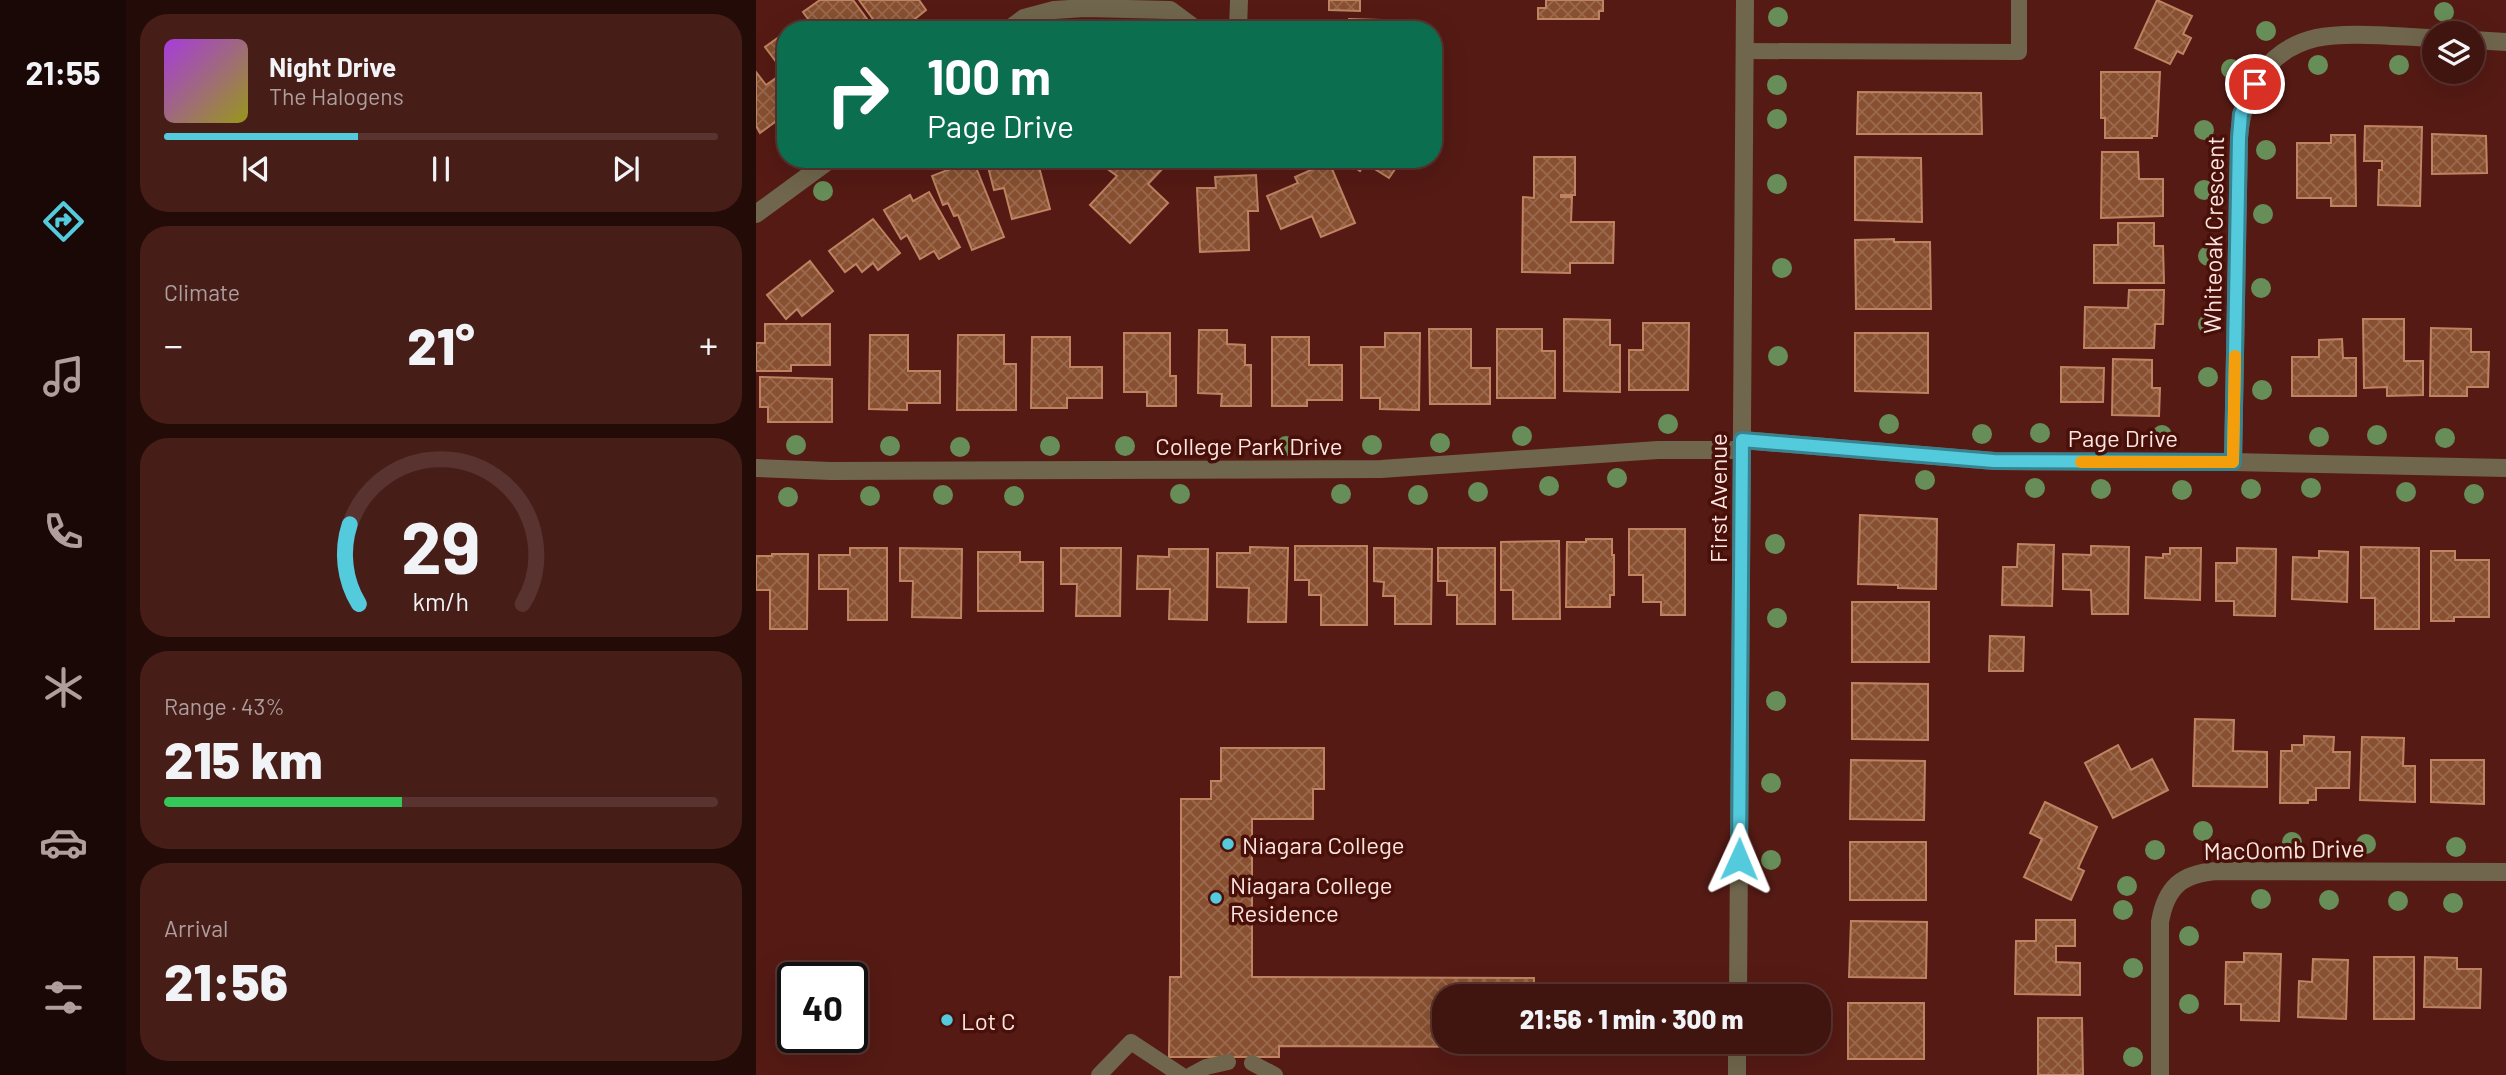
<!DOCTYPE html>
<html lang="en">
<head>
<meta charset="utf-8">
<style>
  :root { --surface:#40140f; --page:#471d18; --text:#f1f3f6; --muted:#ae9e9e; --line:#59332f; --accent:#54cadd }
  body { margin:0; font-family:Barlow,sans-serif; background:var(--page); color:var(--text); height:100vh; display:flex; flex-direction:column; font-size:26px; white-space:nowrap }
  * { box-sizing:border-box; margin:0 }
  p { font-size:23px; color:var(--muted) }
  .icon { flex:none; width:38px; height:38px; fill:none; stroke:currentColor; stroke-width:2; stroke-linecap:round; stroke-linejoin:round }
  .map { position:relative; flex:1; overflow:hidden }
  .sheet { display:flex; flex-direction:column; gap:14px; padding:14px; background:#230b08; width:630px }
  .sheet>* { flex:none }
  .guide { position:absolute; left:21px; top:21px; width:665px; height:147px; border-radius:28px; box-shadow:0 7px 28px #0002,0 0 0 2px var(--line); background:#0b6e4f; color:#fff; overflow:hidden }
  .controls { position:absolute; left:1666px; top:21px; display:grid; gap:14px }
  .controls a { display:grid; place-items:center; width:63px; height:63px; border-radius:50%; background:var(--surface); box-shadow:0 7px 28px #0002,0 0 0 2px var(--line); font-size:35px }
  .speed { position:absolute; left:21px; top:962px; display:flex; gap:14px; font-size:35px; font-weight:700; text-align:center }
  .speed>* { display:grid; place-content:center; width:91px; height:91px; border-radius:50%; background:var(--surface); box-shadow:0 7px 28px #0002,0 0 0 2px var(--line); line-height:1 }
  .speed .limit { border:4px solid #111; border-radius:10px; background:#fff; color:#111 }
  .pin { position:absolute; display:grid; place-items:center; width:60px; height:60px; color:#fff; margin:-30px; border:4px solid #fff; border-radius:50%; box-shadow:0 2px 7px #0007 }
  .me { position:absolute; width:77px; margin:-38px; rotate:1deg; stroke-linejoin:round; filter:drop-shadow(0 0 5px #0008) }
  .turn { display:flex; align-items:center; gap:24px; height:147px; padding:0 35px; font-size:32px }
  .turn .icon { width:91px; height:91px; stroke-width:2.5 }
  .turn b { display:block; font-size:49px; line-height:60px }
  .big { font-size:52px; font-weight:800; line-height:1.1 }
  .sheet .tile { flex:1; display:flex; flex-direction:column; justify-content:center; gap:10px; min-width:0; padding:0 24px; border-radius:28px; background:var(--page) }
  .sheet .dial { align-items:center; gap:0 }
  .dial svg { height:182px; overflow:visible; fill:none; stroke:var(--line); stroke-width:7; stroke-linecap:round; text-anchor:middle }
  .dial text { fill:var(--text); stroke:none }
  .song { display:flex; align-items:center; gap:21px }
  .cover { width:84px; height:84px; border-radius:10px; background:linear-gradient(135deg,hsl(280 70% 55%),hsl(60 70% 35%)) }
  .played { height:7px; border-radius:4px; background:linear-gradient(90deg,var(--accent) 35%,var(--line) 35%) }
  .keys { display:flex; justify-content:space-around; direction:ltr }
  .heat { display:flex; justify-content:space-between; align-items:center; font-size:38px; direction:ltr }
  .charge { height:10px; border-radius:5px; background:linear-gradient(90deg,#34c759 43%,var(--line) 0) }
  .trip { position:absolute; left:676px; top:984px; width:399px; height:70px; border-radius:28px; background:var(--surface); box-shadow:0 7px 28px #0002,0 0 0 2px var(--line); font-weight:800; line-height:70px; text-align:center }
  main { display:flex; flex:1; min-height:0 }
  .dock { display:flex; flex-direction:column; width:126px; justify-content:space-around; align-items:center; background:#1a0806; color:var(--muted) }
  .dock .icon { width:49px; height:49px }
  .dock .active { color:var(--accent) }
  .dock b { font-size:32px; color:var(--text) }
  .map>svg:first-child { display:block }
  .building { fill:url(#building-cross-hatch); stroke:#bf8362; stroke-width:2 }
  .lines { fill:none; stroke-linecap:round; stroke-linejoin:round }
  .service { stroke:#70664d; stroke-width:16 }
  .minor { stroke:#70664d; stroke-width:18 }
  .tertiary { stroke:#70664d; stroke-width:18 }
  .tree { fill:#678e59 }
  .route-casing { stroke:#378390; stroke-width:18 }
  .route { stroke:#54cadd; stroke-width:12 }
  .slow { stroke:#f59e0b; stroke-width:12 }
  .poi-dot { fill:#54cadd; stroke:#490f09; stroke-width:2.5 }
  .labels { text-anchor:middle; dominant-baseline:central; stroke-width:7; stroke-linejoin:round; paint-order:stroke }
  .street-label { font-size:24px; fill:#fce5e1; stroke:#490f09 }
  .poi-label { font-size:24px; fill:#fce5e1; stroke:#490f09; text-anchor:start }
</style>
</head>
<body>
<main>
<nav class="dock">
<b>21:55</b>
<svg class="icon active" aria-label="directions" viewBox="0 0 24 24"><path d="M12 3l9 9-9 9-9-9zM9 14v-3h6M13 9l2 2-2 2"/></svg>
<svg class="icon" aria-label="music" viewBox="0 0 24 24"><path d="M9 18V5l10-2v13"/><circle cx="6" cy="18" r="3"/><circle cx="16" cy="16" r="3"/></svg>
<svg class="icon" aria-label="phone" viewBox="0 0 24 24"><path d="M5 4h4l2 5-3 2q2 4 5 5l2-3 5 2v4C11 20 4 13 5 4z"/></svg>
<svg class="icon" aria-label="climate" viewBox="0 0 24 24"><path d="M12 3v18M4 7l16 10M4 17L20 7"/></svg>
<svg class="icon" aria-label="car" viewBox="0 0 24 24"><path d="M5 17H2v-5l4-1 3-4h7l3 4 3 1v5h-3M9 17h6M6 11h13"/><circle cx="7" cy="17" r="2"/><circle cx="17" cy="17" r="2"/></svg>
<svg class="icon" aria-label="filters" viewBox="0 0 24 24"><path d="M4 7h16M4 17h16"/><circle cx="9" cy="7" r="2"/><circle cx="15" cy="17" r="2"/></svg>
</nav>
<section class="sheet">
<div class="tile">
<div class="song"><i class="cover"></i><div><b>Night Drive</b><p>The Halogens</p></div></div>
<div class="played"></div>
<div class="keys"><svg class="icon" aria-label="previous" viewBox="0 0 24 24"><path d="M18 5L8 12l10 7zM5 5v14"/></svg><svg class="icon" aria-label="pause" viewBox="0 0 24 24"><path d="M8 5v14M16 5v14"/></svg><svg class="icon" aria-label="next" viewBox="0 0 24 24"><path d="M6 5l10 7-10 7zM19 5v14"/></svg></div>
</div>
<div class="tile"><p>Climate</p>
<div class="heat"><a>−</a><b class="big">21°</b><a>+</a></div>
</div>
<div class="tile dial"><svg viewBox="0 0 100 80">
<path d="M14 69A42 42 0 1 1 86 69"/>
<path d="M14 69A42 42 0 0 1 10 34" stroke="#54cadd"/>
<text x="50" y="56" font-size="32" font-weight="700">29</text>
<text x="50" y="72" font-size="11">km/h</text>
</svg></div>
<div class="tile"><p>Range · 43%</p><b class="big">215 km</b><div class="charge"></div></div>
<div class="tile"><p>Arrival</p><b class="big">21:56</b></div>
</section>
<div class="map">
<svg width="1750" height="1075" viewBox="0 0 1750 1075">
  <defs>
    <pattern id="building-cross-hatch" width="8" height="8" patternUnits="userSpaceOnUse" patternTransform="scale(1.75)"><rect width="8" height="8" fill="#885030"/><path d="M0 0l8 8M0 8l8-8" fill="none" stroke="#9a694e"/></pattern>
  </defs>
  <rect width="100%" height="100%" fill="#551a14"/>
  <g class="building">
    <path d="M64 0H97L119 30H60L47 12Z"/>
    <path d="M103 0H163L170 10 145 30H125Z"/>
    <path d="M573 0H604V11L573 10Z"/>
    <path d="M790 0H847V11H843V19H782V8H790Z"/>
    <path d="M1401 0 1436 16 1427 34 1435 38 1427 54 1421 51 1414 64 1379 48Z"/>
    <path d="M593 19 625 20 624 30H593Z"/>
    <path d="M30 32V75L9 47Z"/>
    <path d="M0 72 10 85 23 76 30 86V114L4 133 0 126Z"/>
    <path d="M1345 72H1404L1401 136H1396V138H1349V118H1345Z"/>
    <path d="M1102 92 1225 93 1226 134H1101Z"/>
    <path d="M1609 126 1666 127 1664 206 1622 205 1623 170H1626V161H1608Z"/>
    <path d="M1676 134 1730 136 1731 173 1676 174Z"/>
    <path d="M1575 135H1599L1600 206H1575V198H1541V143H1575Z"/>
    <path d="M1346 152H1382L1383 179H1407V216L1345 218Z"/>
    <path d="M778 157H819V195H805V197H816L815 222H858L857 263H814V273L766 272 767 197 778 198Z"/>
    <path d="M1099 157 1165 158 1166 222 1099 220Z"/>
    <path d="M230 159H281L294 209 256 219 248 188 238 190Z"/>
    <path d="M363 159H401L409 166 392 184 412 203 374 243 334 205 361 176 353 170Z"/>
    <path d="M587 159H646L633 178 609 163 604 171Z"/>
    <path d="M217 160 248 237 216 250 202 215 198 216 192 203 187 205 176 176Z"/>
    <path d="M573 162 599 223 565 237 556 216 525 229 511 196 542 183 539 177Z"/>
    <path d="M500 175 502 211H492L493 250 444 252 441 188H460L459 177Z"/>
    <path d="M173 192 204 247 183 259 178 251 164 259 151 235 145 239 128 210 154 195 157 201Z"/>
    <path d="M117 219 144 253 122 270 117 263 106 272 100 264 89 272 73 251Z"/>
    <path d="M1362 223H1398V246H1407L1408 283H1338V245H1362Z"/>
    <path d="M1138 239V242H1174L1175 309H1100L1099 240Z"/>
    <path d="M54 261 77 291 46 316 41 309 30 319 11 295Z"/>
    <path d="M1373 290H1408L1407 324H1399L1398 348H1328L1329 307 1372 308Z"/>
    <path d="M808 319 854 320V345H864V392L808 391Z"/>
    <path d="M1607 319H1648V361H1667V395L1631 396V387L1608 388Z"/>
    <path d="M887 323H933L932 390H873V350H887Z"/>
    <path d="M9 324H74V365H35V371H0V343H9Z"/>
    <path d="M1675 328 1715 329V352H1733L1732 387H1711V396H1674Z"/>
    <path d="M673 329H715V368H734V404H674Z"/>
    <path d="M741 329H786V351H799V398H741Z"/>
    <path d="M443 330H471V344L489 345V365H495V406H465L466 394 442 393Z"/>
    <path d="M368 333H414V376H420V406H391V392H368Z"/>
    <path d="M629 333H664L663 410 624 409V398H605V347H629Z"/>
    <path d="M1099 333H1172V393L1099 391Z"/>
    <path d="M114 335H152V371H184V403H151V410L113 409Z"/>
    <path d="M202 335H248V364H260V410H201Z"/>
    <path d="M276 337H314V367H346V398H311V408H275Z"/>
    <path d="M516 337H553V365H586V400H551V406H516Z"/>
    <path d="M1586 339 1587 358H1600V396H1536V357H1563V340Z"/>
    <path d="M1357 359 1396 360V388H1404L1403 416 1356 415Z"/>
    <path d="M1305 367 1348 368 1347 402H1305Z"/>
    <path d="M4 377 76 379V422H12V407H4Z"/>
    <path d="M1104 515 1181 519 1180 589 1142 588V585L1102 584Z"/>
    <path d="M873 529H929V615H905V602H887V575H873Z"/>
    <path d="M830 539H856V555H858V595H854V607H810L811 542H830Z"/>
    <path d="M803 541 804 619H757V590H745V542Z"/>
    <path d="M1262 544 1298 545 1296 606 1246 605 1247 567H1261Z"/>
    <path d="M539 546H611V625H565V595H553V580H539Z"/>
    <path d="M1335 546 1373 547 1372 614H1336L1335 590 1307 589V554L1335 555Z"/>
    <path d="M494 547 532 548 530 622H492L493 588 461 587V553H494Z"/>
    <path d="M1605 547 1663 548V629H1619V598H1605Z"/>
    <path d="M94 548H131V620H92V589H63V555H94Z"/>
    <path d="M144 548 206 549 205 618 156 617 157 581H144Z"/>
    <path d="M305 548H365L364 616H320L321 584H305Z"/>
    <path d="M618 548 676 549 675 624H639V596H627L628 582 618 581Z"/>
    <path d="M682 548H739V624H701V595H691V581H682Z"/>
    <path d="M1414 548H1445L1444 600 1389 598 1390 557 1407 558V554H1414Z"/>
    <path d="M1481 548 1520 549 1519 616 1478 615V601H1460V563H1481Z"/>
    <path d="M413 549H452L451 620 413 619 414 589H381L382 556 413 557Z"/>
    <path d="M1563 551 1592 552 1591 602 1536 599 1537 557 1563 558Z"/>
    <path d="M1675 551H1699V560H1733V617H1698V621H1675Z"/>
    <path d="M222 552H264V562H287V611H222Z"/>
    <path d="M16 554H52L51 629H14V590H0V556H16Z"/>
    <rect x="1096" y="602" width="77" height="60"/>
    <path d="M1234 636 1268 637 1267 671H1233Z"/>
    <path d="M1096 683 1172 684V740L1096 739Z"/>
    <path d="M1439 719 1478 720 1477 751 1511 752V787L1437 786Z"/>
    <path d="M1548 736 1578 737 1577 752H1594L1593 788H1560V800H1552V803H1524L1525 751H1536V745H1548Z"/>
    <path d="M1606 737 1648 738 1647 766H1659V802L1604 800Z"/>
    <path d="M1362 745 1375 770 1396 759 1412 790 1357 818 1329 763Z"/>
    <path d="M465 748H568V789H557V819H496V977L778 978V996H688V1041H789V1047L523 1046V1057H413L414 977H425V799H455V781H465Z"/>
    <path d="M1095 760 1169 761 1168 820 1094 819Z"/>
    <path d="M1675 760H1728V804L1675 802Z"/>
    <path d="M1289 802 1341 827 1322 868 1328 871 1315 900 1268 877 1286 839 1274 833Z"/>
    <rect x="1094" y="842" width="76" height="58"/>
    <path d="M1280 920H1319V946H1300V962L1324 963V995L1259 994 1260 941H1280Z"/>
    <path d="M1095 921 1171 922 1170 978 1093 977Z"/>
    <path d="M1488 953 1525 954 1523 1021 1485 1020V1004H1469L1470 962H1488Z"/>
    <rect x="1618" y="957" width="40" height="62"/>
    <path d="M1669 957 1701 958V969H1725L1724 1008 1668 1007Z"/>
    <path d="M1557 959 1592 960 1590 1019 1542 1017 1543 981 1556 982Z"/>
    <rect x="1092" y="1003" width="76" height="56"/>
    <path d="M1282 1018H1326L1327 1075H1282Z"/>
  </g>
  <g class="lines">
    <g class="service">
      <path d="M989 51 1263 52V0"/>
      <path d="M496 1063 519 1075"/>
      <path d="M343 1075 375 1042 425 1075"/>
      <path d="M435 1075 450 1067 472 1062"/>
    </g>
    <g class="minor">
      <path d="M252 30 268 18 298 10 329 8 414 10 441 30"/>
      <path d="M482 30 483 0"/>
      <path d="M1717 40 1750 42"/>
      <path d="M0 214 75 159"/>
      <path d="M986 440 1239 461 1477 462 1750 468"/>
      <path d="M1477 462 1483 138C1486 92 1512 49 1560 38 1591 31 1645 37 1678 38"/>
      <path d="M0 468 75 471 625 469 902 450H986"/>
      <path d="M1404 1075V922C1410 887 1426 873 1462 871L1750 872"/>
    </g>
    <g class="tertiary">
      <path d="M982 996 989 0"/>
      <path d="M981 1075V1041"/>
    </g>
  </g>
  <g class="tree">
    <circle cx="1688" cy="12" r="10"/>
    <circle cx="1022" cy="17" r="10"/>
    <circle cx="1510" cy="31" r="10"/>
    <circle cx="1562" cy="65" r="10"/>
    <circle cx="1643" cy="65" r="10"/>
    <circle cx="1475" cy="69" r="10"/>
    <circle cx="1021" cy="85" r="10"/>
    <circle cx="1021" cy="119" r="10"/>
    <circle cx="1448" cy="130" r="10"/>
    <circle cx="1510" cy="150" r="10"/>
    <circle cx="1021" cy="184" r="10"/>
    <circle cx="1448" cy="190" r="10"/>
    <circle cx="67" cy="191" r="10"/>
    <circle cx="1507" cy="214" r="10"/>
    <circle cx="1452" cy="256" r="10"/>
    <circle cx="1026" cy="268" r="10"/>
    <circle cx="1505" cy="288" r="10"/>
    <circle cx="1452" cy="324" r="10"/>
    <circle cx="1022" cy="356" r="10"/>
    <circle cx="1452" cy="377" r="10"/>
    <circle cx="1506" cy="390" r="10"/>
    <circle cx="912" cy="424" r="10"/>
    <circle cx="1133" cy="424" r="10"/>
    <circle cx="1284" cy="433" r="10"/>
    <circle cx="1226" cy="434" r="10"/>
    <circle cx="1406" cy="435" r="10"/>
    <circle cx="1621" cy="435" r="10"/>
    <circle cx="766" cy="436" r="10"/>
    <circle cx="1563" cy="437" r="10"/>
    <circle cx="1689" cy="438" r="10"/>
    <circle cx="684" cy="443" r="10"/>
    <circle cx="40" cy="445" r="10"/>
    <circle cx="616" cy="445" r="10"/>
    <circle cx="134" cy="446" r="10"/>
    <circle cx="294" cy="446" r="10"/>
    <circle cx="369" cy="446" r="10"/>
    <circle cx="530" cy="446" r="10"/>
    <circle cx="204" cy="447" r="10"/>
    <circle cx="861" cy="478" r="10"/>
    <circle cx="1169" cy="480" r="10"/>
    <circle cx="793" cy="486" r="10"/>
    <circle cx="1279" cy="488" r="10"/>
    <circle cx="1555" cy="488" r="10"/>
    <circle cx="1345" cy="489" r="10"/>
    <circle cx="1495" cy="489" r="10"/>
    <circle cx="1426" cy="490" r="10"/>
    <circle cx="722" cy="492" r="10"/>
    <circle cx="1650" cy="492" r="10"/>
    <circle cx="424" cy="494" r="10"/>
    <circle cx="585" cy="494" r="10"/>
    <circle cx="1718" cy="494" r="10"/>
    <circle cx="187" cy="495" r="10"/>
    <circle cx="662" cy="495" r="10"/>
    <circle cx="114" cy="496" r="10"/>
    <circle cx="258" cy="496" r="10"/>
    <circle cx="32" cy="497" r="10"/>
    <circle cx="1019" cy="544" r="10"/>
    <circle cx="1021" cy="618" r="10"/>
    <circle cx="1020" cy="701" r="10"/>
    <circle cx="1015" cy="783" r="10"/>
    <circle cx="1447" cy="831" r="10"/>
    <circle cx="1536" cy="842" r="10"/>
    <circle cx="1610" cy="844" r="10"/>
    <circle cx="1700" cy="847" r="10"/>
    <circle cx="1399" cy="850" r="10"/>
    <circle cx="1015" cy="860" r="10"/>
    <circle cx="1371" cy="886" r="10"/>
    <circle cx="1505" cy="899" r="10"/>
    <circle cx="1573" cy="900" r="10"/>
    <circle cx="1642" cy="901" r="10"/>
    <circle cx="1697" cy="903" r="10"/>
    <circle cx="1367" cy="910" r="10"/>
    <circle cx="1433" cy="936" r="10"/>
    <circle cx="1377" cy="968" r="10"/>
    <circle cx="1433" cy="1004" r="10"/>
    <circle cx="1377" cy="1057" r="10"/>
  </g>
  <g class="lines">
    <defs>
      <path id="route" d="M983 859 986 440 1238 461 1477 462 1483 138 1485 114 1499 84"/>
    </defs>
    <use href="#route" class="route-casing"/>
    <use href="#route" class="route"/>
    <path class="slow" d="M1325 462H1477L1479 356"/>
  </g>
  <g class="poi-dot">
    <circle cx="472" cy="844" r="7"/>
    <circle cx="460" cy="898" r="7"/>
    <circle cx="191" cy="1020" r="7"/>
  </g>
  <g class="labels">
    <g class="street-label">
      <text transform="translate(1457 235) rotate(-89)">Whiteoak Crescent</text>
      <text x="1367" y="437">Page Drive</text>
      <text x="493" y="445">College Park Drive</text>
      <text transform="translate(961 498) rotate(-90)">First Avenue</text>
      <text transform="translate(1528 849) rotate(-1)">MacOomb Drive</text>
    </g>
    <g class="poi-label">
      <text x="486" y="844">Niagara College</text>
      <text x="474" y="884">Niagara College<tspan x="474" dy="28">Residence</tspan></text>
      <text x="205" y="1020">Lot C</text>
    </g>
  </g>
</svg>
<div class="controls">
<a><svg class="icon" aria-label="layers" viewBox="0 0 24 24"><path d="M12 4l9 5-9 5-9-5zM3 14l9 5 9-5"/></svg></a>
</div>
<div class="speed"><div class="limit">40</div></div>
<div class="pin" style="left:1499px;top:84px;background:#d93025"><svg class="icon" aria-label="arrive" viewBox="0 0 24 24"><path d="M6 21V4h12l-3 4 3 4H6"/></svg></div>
<svg class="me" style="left:983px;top:859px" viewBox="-20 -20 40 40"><path d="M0-17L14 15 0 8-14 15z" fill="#54cadd" stroke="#fff" stroke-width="4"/></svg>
<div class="trip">21:56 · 1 min · 300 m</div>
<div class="guide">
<div class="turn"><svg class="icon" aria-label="right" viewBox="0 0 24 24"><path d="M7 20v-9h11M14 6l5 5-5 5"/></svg><div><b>100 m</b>Page Drive</div></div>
</div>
</div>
</main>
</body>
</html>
